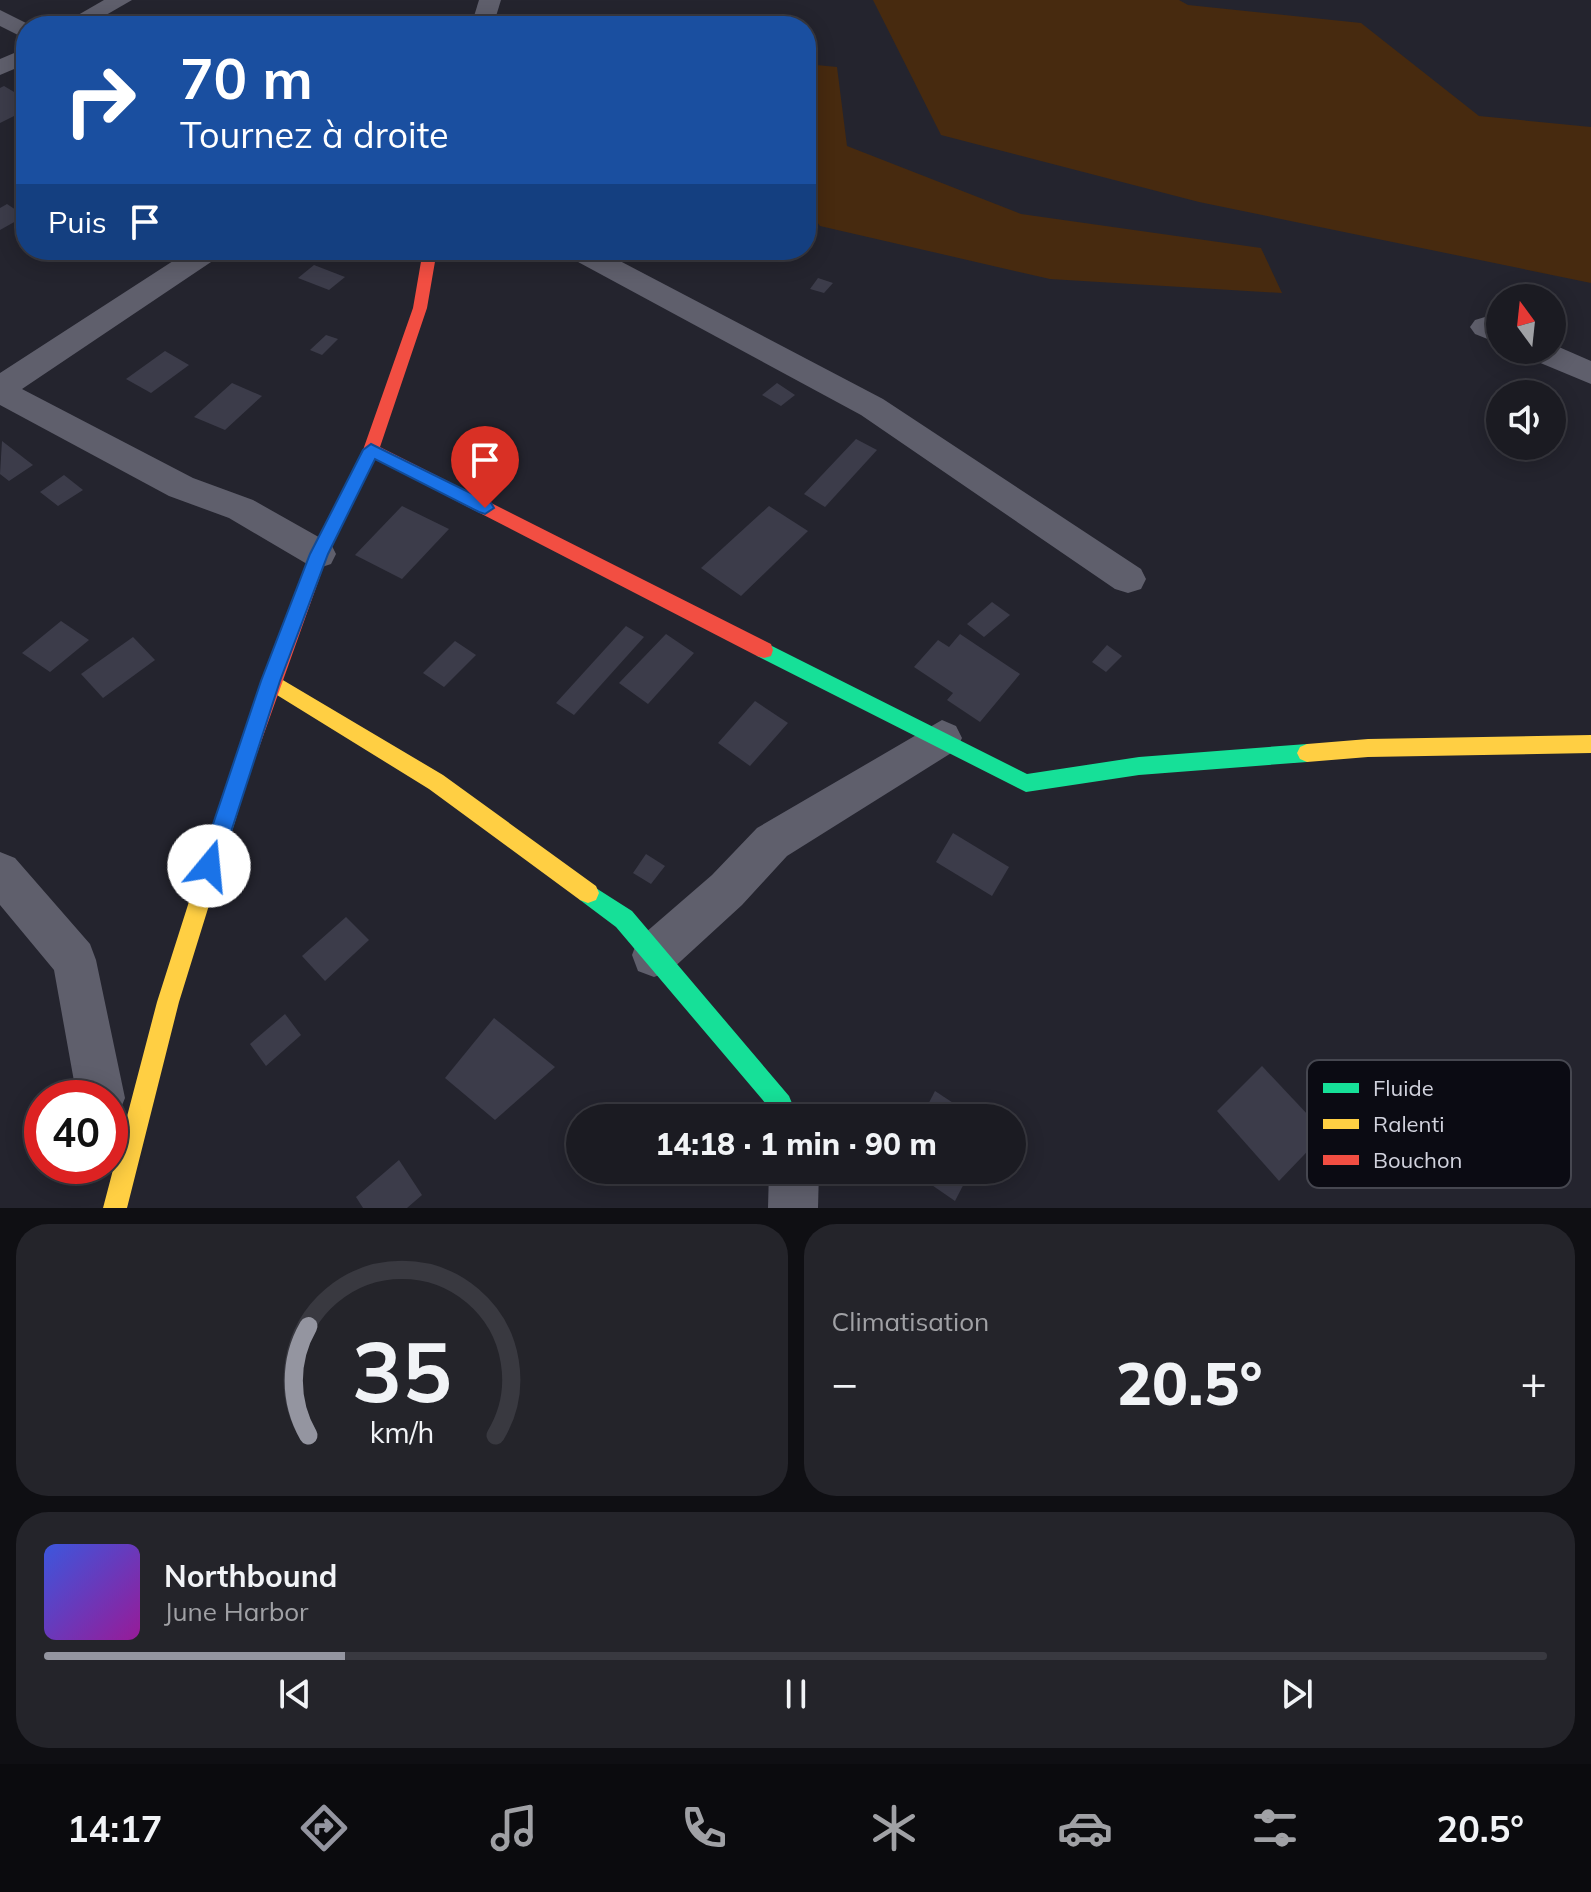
<!DOCTYPE html>
<html lang="fr">
<head>
<meta charset="utf-8">
<style>
  :root { --surface:#1b1b22; --page:#24242a; --text:#f1f3f6; --muted:#a0a1a5; --line:#393940; --accent:#9495a0 }
  body { margin:0; font-family:Mulish,sans-serif; background:var(--page); color:var(--text); height:100vh; display:flex; flex-direction:column; font-size:30px; white-space:nowrap }
  * { box-sizing:border-box; margin:0 }
  p { font-size:26px; color:var(--muted) }
  .icon { flex:none; width:44px; height:44px; fill:none; stroke:currentColor; stroke-width:2; stroke-linecap:round; stroke-linejoin:round }
  .map { position:relative; height:1208px; overflow:hidden }
  .sheet { display:flex; flex-direction:column; gap:16px; padding:16px; background:#0f0f13; flex:1 }
  .sheet>* { flex:none }
  .banner { position:absolute; left:16px; top:16px; width:800px; height:244px; border-radius:32px; box-shadow:0 4px 20px #0003,0 0 0 2px var(--line); background:#1a4fa0; color:#fff; overflow:hidden }
  .needle { width:52px; rotate:345deg }
  .tools { position:absolute; left:1486px; top:284px; display:grid; gap:16px }
  .tools a { display:grid; place-items:center; width:80px; height:80px; border-radius:50%; background:var(--surface); box-shadow:0 4px 20px #0003,0 0 0 2px var(--line); font-size:40px }
  .speed { position:absolute; left:24px; top:1080px; display:flex; gap:16px; font-size:40px; font-weight:700; text-align:center }
  .speed>* { display:grid; place-content:center; width:104px; height:104px; border-radius:50%; background:var(--surface); box-shadow:0 4px 20px #0003,0 0 0 2px var(--line); line-height:1 }
  .speed .limit { border:12px solid #d22; background:#fff; color:#111 }
  .pin { position:absolute; display:grid; place-items:center; width:68px; height:68px; color:#fff; margin:-82px -34px; border-radius:50% 50% 50% 0; rotate:-45deg; box-shadow:0 0 8px #0007 }
  .pin .icon { rotate:45deg }
  .me { position:absolute; width:88px; margin:-44px; rotate:17deg; stroke-linejoin:round; filter:drop-shadow(0 0 6px #0008) }
  .turn { display:flex; align-items:center; gap:28px; height:168px; padding:0 32px; font-size:36px }
  .turn .icon { width:104px; height:104px; stroke-width:2.5 }
  .turn b { display:block; font-size:56px; line-height:68px }
  .then { display:flex; align-items:center; height:76px; padding:0 32px; background:#0003; gap:16px; font-size:30px }
  .big { font-size:60px; font-weight:800; line-height:1.1 }
  .sheet .card { flex:1; display:flex; flex-direction:column; justify-content:center; gap:12px; min-width:0; padding:0 28px; border-radius:32px; background:var(--page) }
  .sheet .dial { align-items:center; gap:0 }
  .dial svg { height:208px; overflow:visible; fill:none; stroke:var(--line); stroke-width:7; stroke-linecap:round; text-anchor:middle }
  .dial text { fill:var(--text); stroke:none }
  .song { display:flex; align-items:center; gap:24px }
  .cover { width:96px; height:96px; border-radius:12px; background:linear-gradient(135deg,hsl(230 70% 55%),hsl(300 70% 35%)) }
  .played { height:8px; border-radius:4px; background:linear-gradient(90deg,var(--accent) 20%,var(--line) 20%) }
  .keys { display:flex; justify-content:space-around; direction:ltr }
  .heat { display:flex; justify-content:space-between; align-items:center; font-size:44px; direction:ltr }
  .sheet .tiles { flex:1; display:grid; gap:16px; grid-template-columns:1fr 1fr }
  .card:last-child { grid-column:span 2 }
  .trip { position:absolute; left:566px; top:1104px; width:460px; height:80px; border-radius:40px; background:var(--surface); box-shadow:0 4px 20px #0003,0 0 0 2px var(--line); font-weight:800; line-height:80px; text-align:center }
  .tabs { display:flex; height:128px; justify-content:space-around; align-items:center; background:#0b0b0e; color:var(--muted) }
  .tabs .icon { width:56px; height:56px }
  .tabs .current { color:var(--accent) }
  .tabs b { font-size:36px; color:var(--text) }
  .map>svg:first-child { display:block }
  .green { fill:#472a0f }
  .building { fill:#3c3c4a }
  .lines { fill:none; stroke-linecap:round; stroke-linejoin:round }
  .street { fill:#5f5f6c; fill-rule:evenodd }
  .fast { fill:#16e098; fill-rule:evenodd }
  .slow { fill:#ffcf43; fill-rule:evenodd }
  .jam { fill:#f24e42; fill-rule:evenodd }
  .route { fill:#1a73e8; stroke:#114b97; stroke-width:2 }
  .key { fill:#0b0b13; stroke:#464750; stroke-width:2 }
  .key-label { font-size:22px; fill:#d1d2dd }
</style>
</head>
<body>
<div class="map">
<svg width="1591" height="1208" viewBox="0 0 1591 1208">
  <rect width="100%" height="100%" fill="#24242e"/>
  <g class="green">
    <path d="M873 0H1179L1188 5 1361 23 1479 116 1591 127V283L1199 202 941 135Z"/>
    <path d="M806 64 837 67 847 146 1021 214 1261 248 1282 293 1050 279 820 226 806 208Z"/>
  </g>
  <g class="building">
    <path d="M137 16 159 26H116Z"/>
    <path d="M4 86 26 99V110L0 123V88Z"/>
    <path d="M7 204 25 216 0 230V208Z"/>
    <path d="M305 250H338L323 262 301 253Z"/>
    <path d="M314 265 345 277 329 290 298 278Z"/>
    <path d="M818 278 833 283 824 293 810 289Z"/>
    <path d="M326 335 338 339 322 355 310 350Z"/>
    <path d="M165 351 189 365 151 393 126 379Z"/>
    <path d="M232 383 262 396 225 430 194 417Z"/>
    <path d="M777 383 795 395 781 406 762 395Z"/>
    <path d="M856 439 877 450 825 507 804 494Z"/>
    <path d="M2 441 33 465 9 481 0 474Z"/>
    <path d="M64 475 83 490 58 506 40 492Z"/>
    <path d="M402 506 449 529 402 579 355 555Z"/>
    <path d="M769 506 808 531 741 596 701 568Z"/>
    <path d="M992 602 1010 615 984 637 967 624Z"/>
    <path d="M61 621 89 640 50 672 22 653Z"/>
    <path d="M626 626 644 637 574 715 556 703Z"/>
    <path d="M666 634 694 653 648 704 619 683Z"/>
    <path d="M960 634 1020 674 980 722 947 700 953 693 914 667 938 640 949 647Z"/>
    <path d="M133 637 155 660 103 698 81 674Z"/>
    <path d="M455 641 476 655 444 687 423 673Z"/>
    <path d="M1107 645 1122 656 1106 672 1092 662Z"/>
    <path d="M755 701 788 723 750 766 718 743Z"/>
    <path d="M953 833 1009 867 992 896 936 862Z"/>
    <path d="M646 854 665 866 651 884 633 873Z"/>
    <path d="M346 917 369 940 325 981 302 956Z"/>
    <path d="M285 1014 301 1035 266 1066 250 1044Z"/>
    <path d="M494 1018 555 1067 495 1120 445 1078Z"/>
    <path d="M1262 1066 1325 1133 1279 1181 1217 1111Z"/>
    <path d="M935 1091 976 1118H921Z"/>
    <path d="M399 1160 422 1195 407 1208H363L356 1197Z"/>
    <path d="M910 1170H971L955 1201Z"/>
  </g>
  <g class="lines">
    <g class="street">
      <path d="M104 0H132L87 26H59Z"/>
      <path d="M479 0H501L493 26H471Z"/>
      <path d="M0 10 32 26H26V39L0 26Z"/>
      <path d="M26 48V64L0 75V59Z"/>
      <path d="M190 250H224L220 256 22 389 193 478 253 500 331 544 336 554 331 564 319 568 307 564 229 518 169 496 0 405V373Z"/>
      <path d="M563 250H599L883 399 1141 569 1146 579 1141 589 1128 593 1115 589 861 415 567 256Z"/>
      <path d="M1485 317 1500 322V344L1475 334 1470 327 1475 320Z"/>
      <path d="M1552 344 1591 361V384L1526 357 1522 350H1552Z"/>
      <path d="M942 720 956 726 962 738 956 750 787 856 742 905 670 971 654 977 638 971 632 955 638 939 712 875 757 828Z"/>
      <path d="M0 852 15 858 90 944 96 960 125 1098 118 1115 110 1118V1098H77L54 970 0 905Z"/>
      <path d="M769 1170H819L818 1208H768Z"/>
    </g>
    <g class="fast">
      <path d="M764 642 1027 774 1139 757 1307 744 1314 747 1317 753 1314 759 1307 762 1139 775 1026 792 757 656 755 650 757 644Z"/>
      <path d="M588 883 632 911 789 1096 798 1118H774L772 1111 616 927 580 900 577 893 580 886Z"/>
    </g>
    <g class="slow">
      <path d="M271 673 443 775 596 886 599 893 596 900 588 903 580 900 429 789 264 687 262 681 264 675Z"/>
      <path d="M1591 735V753L1368 757 1307 762 1300 759 1297 753 1300 747 1307 744 1368 739Z"/>
      <path d="M240 764 247 767 250 773 179 1002 127 1208H103L157 1002 230 773 233 767Z"/>
    </g>
    <path class="jam" d="M423 250H437L427 308 380 447 771 644 773 650 771 656 764 658 757 656 375 459 328 554 250 773 247 779 240 782 233 779 230 773 310 554 363 450 413 308Z"/>
  </g>
  <path class="route" d="M371 444 491 503 494 508 485 514 479 512 375 459 328 554 280 681 220 866 217 874 209 877 202 874 199 866 261 681 310 554 363 450Z"/>
  <rect x="1307" y="1060" width="264" height="128" rx="12" class="key"/>
  <rect x="1323" y="1083" width="36" height="10" fill="#16e098"/>
  <rect x="1323" y="1119" width="36" height="10" fill="#ffcf43"/>
  <rect x="1323" y="1155" width="36" height="10" fill="#f24e42"/>
  <g class="key-label">
    <text x="1373" y="1096">Fluide</text>
    <text x="1373" y="1132">Ralenti</text>
    <text x="1373" y="1168">Bouchon</text>
  </g>
</svg>
<div class="tools">
<a><svg class="needle" viewBox="-14 -14 28 28"><path d="M0-13l5 13h-10z" fill="#e53935"/><path d="M0 13l5-13h-10z" fill="#a0a1a5"/></svg></a>
<a><svg class="icon" aria-label="sound" viewBox="0 0 24 24"><path d="M4 9h4l5-4v14l-5-4H4zM17 9q2 3 0 6"/></svg></a>
</div>
<div class="speed"><div class="limit">40</div></div>
<div class="pin" style="left:485px;top:508px;background:#d93025"><svg class="icon" aria-label="arrive" viewBox="0 0 24 24"><path d="M6 21V4h12l-3 4 3 4H6"/></svg></div>
<svg class="me" style="left:209px;top:866px" viewBox="-20 -20 40 40"><circle r="19" fill="#fff"/><path d="M0-13L10 11 0 6-10 11z" fill="#1a73e8"/></svg>
<div class="trip">14:18 · 1 min · 90 m</div>
<div class="banner">
<div class="turn"><svg class="icon" aria-label="right" viewBox="0 0 24 24"><path d="M7 20v-9h11M14 6l5 5-5 5"/></svg><div><b>70 m</b>Tournez à droite</div></div>
<div class="then">Puis<svg class="icon" aria-label="arrive" viewBox="0 0 24 24"><path d="M6 21V4h12l-3 4 3 4H6"/></svg></div>
</div>
</div>
<section class="sheet">
<div class="tiles">
<div class="card dial"><svg viewBox="0 0 100 80">
<path d="M14 69A42 42 0 1 1 86 69"/>
<path d="M14 69A42 42 0 0 1 14 27" stroke="#9495a0"/>
<text x="50" y="56" font-size="32" font-weight="700">35</text>
<text x="50" y="72" font-size="11">km/h</text>
</svg></div>
<div class="card"><p>Climatisation</p>
<div class="heat"><a>−</a><b class="big">20.5°</b><a>+</a></div>
</div>
<div class="card">
<div class="song"><i class="cover"></i><div><b>Northbound</b><p>June Harbor</p></div></div>
<div class="played"></div>
<div class="keys"><svg class="icon" aria-label="previous" viewBox="0 0 24 24"><path d="M18 5L8 12l10 7zM5 5v14"/></svg><svg class="icon" aria-label="pause" viewBox="0 0 24 24"><path d="M8 5v14M16 5v14"/></svg><svg class="icon" aria-label="next" viewBox="0 0 24 24"><path d="M6 5l10 7-10 7zM19 5v14"/></svg></div>
</div>
</div>
</section>
<nav class="tabs">
<b>14:17</b>
<svg class="icon current" aria-label="directions" viewBox="0 0 24 24"><path d="M12 3l9 9-9 9-9-9zM9 14v-3h6M13 9l2 2-2 2"/></svg>
<svg class="icon" aria-label="music" viewBox="0 0 24 24"><path d="M9 18V5l10-2v13"/><circle cx="6" cy="18" r="3"/><circle cx="16" cy="16" r="3"/></svg>
<svg class="icon" aria-label="phone" viewBox="0 0 24 24"><path d="M5 4h4l2 5-3 2q2 4 5 5l2-3 5 2v4C11 20 4 13 5 4z"/></svg>
<svg class="icon" aria-label="climate" viewBox="0 0 24 24"><path d="M12 3v18M4 7l16 10M4 17L20 7"/></svg>
<svg class="icon" aria-label="car" viewBox="0 0 24 24"><path d="M5 17H2v-5l4-1 3-4h7l3 4 3 1v5h-3M9 17h6M6 11h13"/><circle cx="7" cy="17" r="2"/><circle cx="17" cy="17" r="2"/></svg>
<svg class="icon" aria-label="filters" viewBox="0 0 24 24"><path d="M4 7h16M4 17h16"/><circle cx="9" cy="7" r="2"/><circle cx="15" cy="17" r="2"/></svg>
<b>20.5°</b>
</nav>
</body>
</html>
